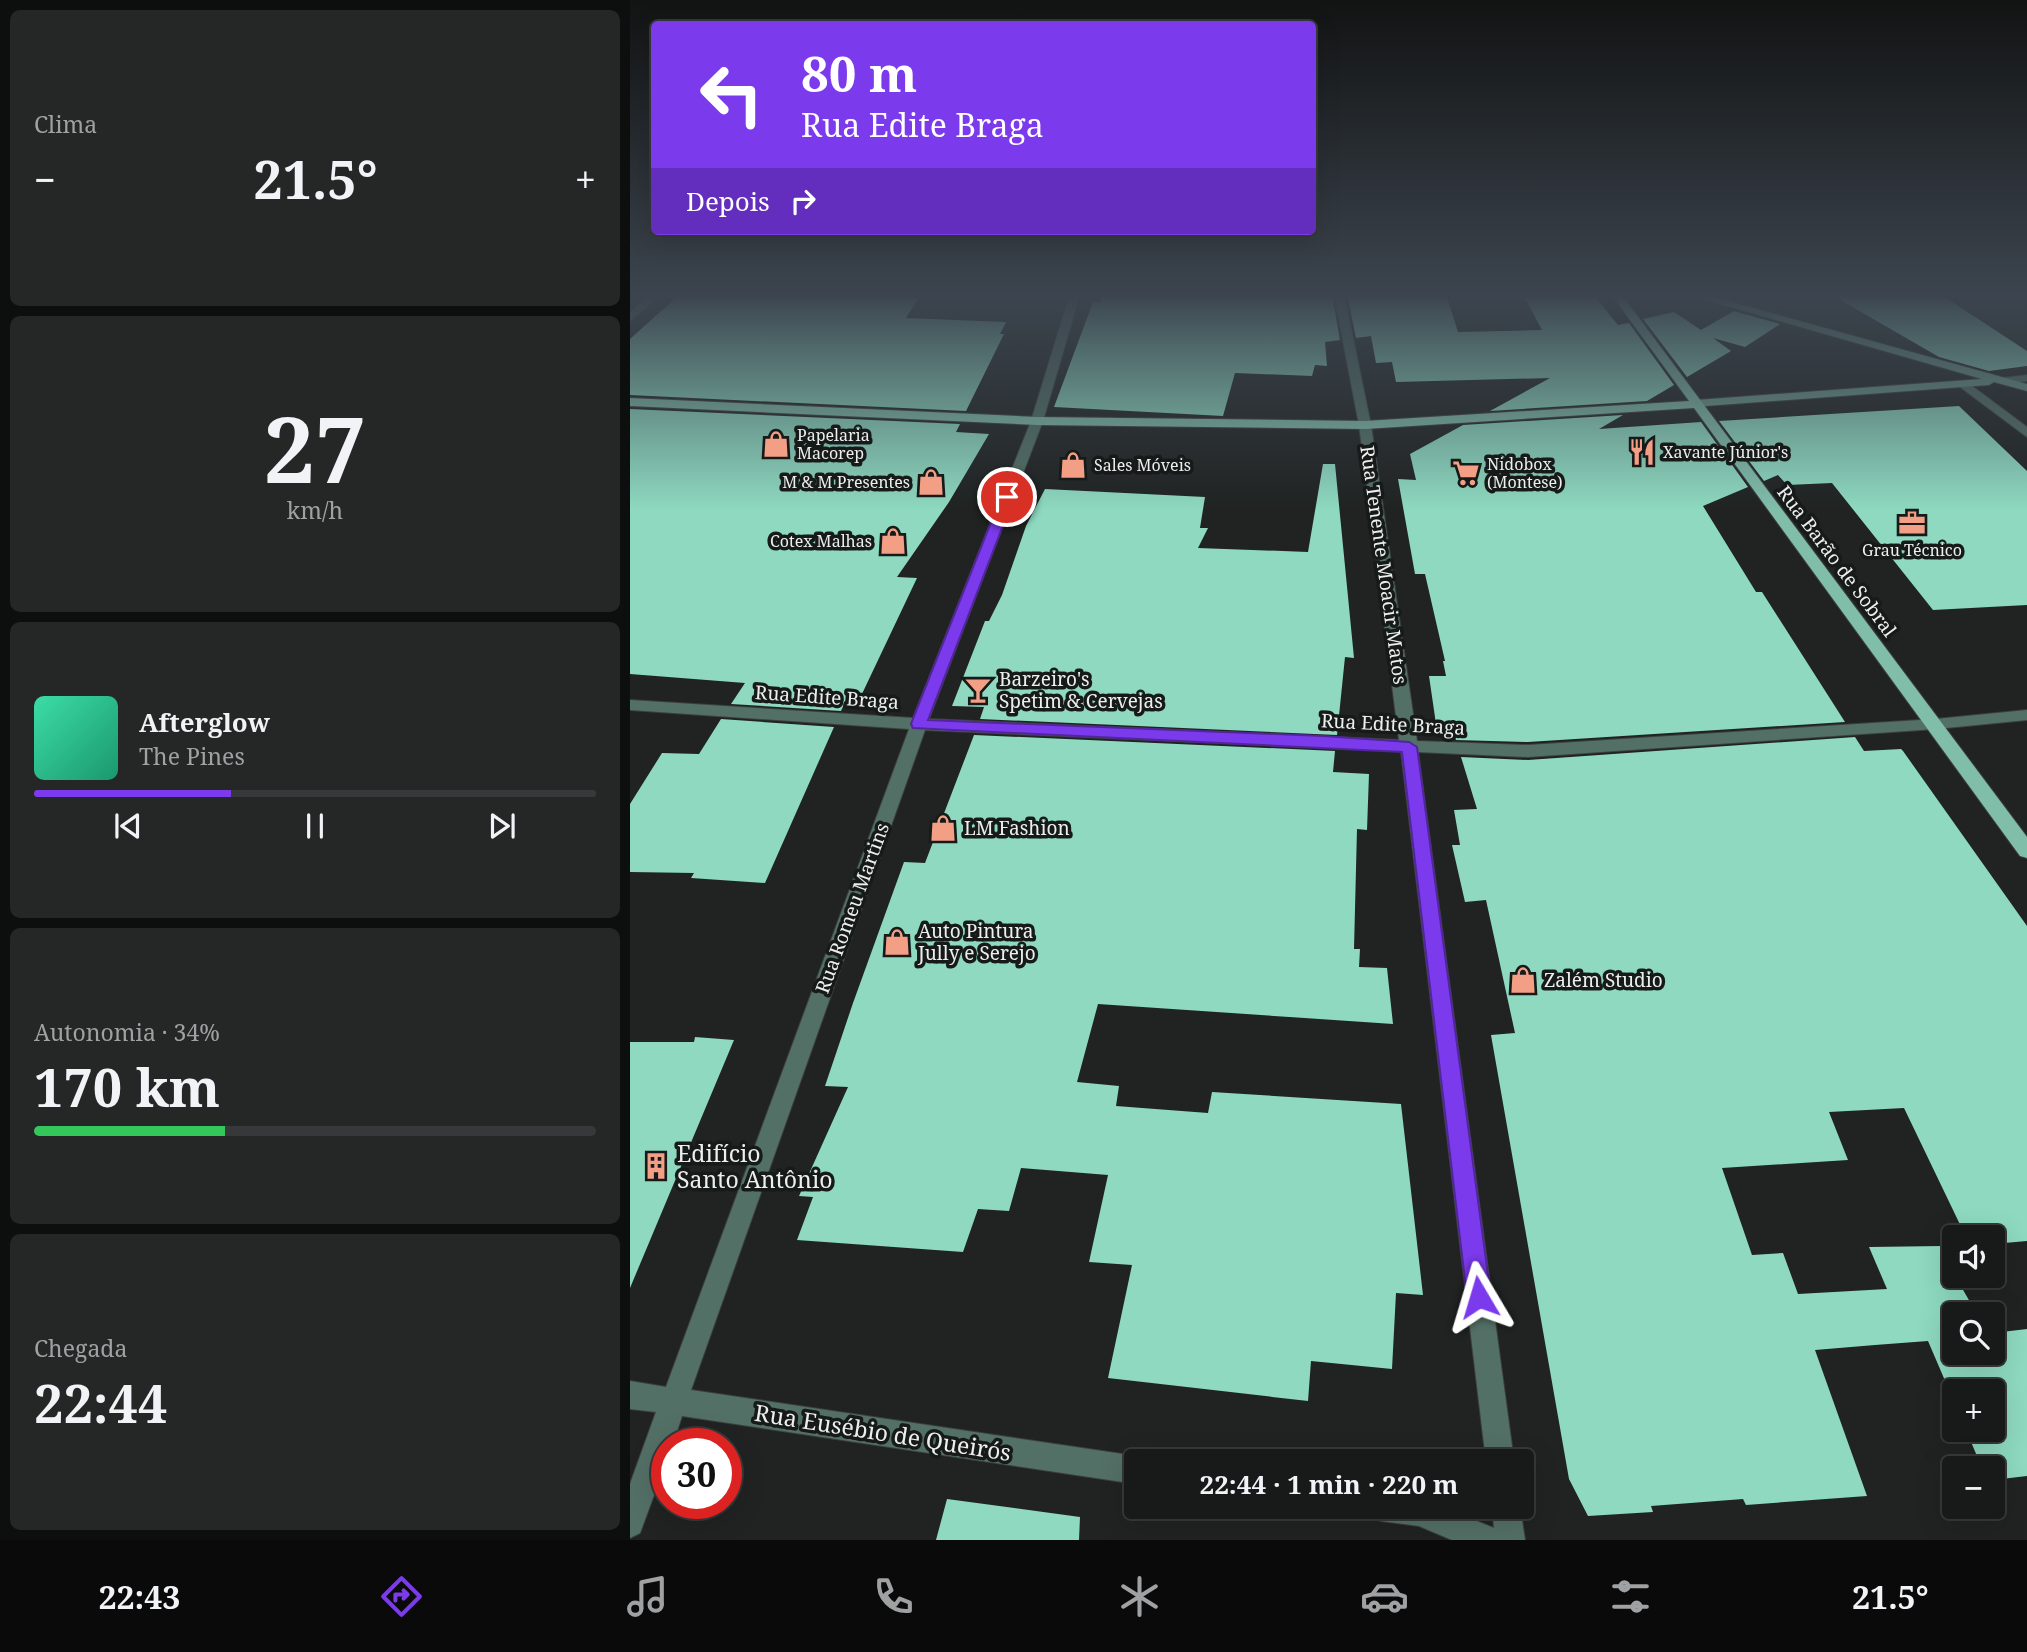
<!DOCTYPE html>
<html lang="pt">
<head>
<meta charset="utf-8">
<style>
  :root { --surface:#181a1a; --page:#252727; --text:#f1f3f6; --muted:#9fa1a2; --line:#363839; --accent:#7c3aed }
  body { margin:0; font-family:"Noto Serif",serif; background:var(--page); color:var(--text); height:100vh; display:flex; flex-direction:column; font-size:26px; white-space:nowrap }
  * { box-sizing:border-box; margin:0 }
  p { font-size:23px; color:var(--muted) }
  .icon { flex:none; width:38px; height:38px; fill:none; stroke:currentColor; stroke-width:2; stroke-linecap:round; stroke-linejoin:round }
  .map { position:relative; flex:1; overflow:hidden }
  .panel { display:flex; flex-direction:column; gap:10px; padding:10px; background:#0d0e0e; width:630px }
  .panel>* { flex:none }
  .top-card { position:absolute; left:21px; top:21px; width:665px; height:214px; border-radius:7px; box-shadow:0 7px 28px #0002,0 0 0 2px var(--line); background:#7c3aed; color:#fff; overflow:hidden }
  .buttons { position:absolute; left:1312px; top:1225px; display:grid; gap:14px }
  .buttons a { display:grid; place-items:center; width:63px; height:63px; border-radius:7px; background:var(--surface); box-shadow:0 7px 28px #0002,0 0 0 2px var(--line); font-size:35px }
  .speed { position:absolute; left:21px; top:1428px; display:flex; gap:14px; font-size:35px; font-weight:700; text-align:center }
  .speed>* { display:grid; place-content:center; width:91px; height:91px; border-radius:50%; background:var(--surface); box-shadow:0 7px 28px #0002,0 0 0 2px var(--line); line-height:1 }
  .speed .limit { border:10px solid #d22; background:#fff; color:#111 }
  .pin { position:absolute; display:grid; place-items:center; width:60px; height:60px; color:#fff; margin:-30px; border:4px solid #fff; border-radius:50%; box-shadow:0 2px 7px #0007 }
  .me { position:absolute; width:77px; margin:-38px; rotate:353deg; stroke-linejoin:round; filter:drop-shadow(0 0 5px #0008) }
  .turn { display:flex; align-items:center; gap:24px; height:147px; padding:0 35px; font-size:32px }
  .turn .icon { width:91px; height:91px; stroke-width:2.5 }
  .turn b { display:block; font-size:49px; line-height:60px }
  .then { display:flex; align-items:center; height:66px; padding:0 35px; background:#0003; gap:14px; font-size:26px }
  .big { font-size:52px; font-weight:700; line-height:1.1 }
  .panel .card { flex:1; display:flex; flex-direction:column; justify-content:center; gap:10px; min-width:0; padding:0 24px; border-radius:10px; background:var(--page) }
  .panel .dial { align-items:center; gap:0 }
  .dial b { font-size:91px; line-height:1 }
  .song { display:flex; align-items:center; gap:21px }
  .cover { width:84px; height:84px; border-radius:10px; background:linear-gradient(135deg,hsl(160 70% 55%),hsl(160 70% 35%)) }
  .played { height:7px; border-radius:4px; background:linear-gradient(90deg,var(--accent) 35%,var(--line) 35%) }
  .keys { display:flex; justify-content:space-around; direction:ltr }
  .heat { display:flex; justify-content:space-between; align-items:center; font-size:38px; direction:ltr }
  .charge { height:10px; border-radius:5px; background:linear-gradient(90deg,#34c759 34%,var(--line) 0) }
  .trip { position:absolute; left:494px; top:1449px; width:410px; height:70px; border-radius:7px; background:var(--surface); box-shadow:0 7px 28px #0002,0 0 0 2px var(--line); font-weight:700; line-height:70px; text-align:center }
  .tabs { display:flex; height:112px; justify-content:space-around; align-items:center; background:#0a0a0a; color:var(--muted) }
  .tabs .icon { width:49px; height:49px }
  .tabs .on { color:var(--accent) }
  .tabs b { font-size:32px; color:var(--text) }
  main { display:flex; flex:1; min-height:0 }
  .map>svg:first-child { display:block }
  .building { fill:#8ed9c0 }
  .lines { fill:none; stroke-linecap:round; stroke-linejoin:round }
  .street-casing { stroke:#3d403f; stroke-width:2 }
  .secondary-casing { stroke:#3d403f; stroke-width:2 }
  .primary-casing { stroke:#3d403f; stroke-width:2 }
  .street { fill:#537066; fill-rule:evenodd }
  .secondary { fill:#6d9c8c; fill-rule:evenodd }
  .primary { fill:#81beaa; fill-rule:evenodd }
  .route { fill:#7c3aed; stroke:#51269a; stroke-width:2 }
  .labels { text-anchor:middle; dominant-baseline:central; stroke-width:7; stroke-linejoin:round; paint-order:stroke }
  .far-poi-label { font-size:16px; fill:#ecefee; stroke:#161a19; text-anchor:start }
  .street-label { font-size:19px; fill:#ecefee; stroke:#161a19 }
  .poi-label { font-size:19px; fill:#ecefee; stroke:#161a19; text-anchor:start }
  .near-poi-label { font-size:23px; fill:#ecefee; stroke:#161a19; text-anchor:start }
  .near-street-label { font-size:23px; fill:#ecefee; stroke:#161a19 }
</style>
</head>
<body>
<main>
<section class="panel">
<div class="card"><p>Clima</p>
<div class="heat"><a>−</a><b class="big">21.5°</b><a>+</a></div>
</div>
<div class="card dial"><b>27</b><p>km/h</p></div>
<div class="card">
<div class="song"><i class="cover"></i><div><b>Afterglow</b><p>The Pines</p></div></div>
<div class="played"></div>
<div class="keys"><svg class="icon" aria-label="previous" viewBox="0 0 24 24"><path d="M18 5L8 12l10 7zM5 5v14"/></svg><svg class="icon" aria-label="pause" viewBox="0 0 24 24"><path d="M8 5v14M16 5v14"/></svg><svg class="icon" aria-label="next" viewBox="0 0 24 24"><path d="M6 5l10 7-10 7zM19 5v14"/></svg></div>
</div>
<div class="card"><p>Autonomia · 34%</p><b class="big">170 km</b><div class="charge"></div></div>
<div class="card"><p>Chegada</p><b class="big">22:44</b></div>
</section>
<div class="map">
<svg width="1397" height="1540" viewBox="0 0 1397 1540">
  <rect width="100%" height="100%" fill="#202322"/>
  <g class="building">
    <path d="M50 294H291L276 318 376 322 370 334H374L336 411 0 395V339Z"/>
    <path d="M473 294H702L710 340 695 342 697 366 685 365 682 376 605 373 593 416 424 407 463 302H471Z"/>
    <path d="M717 294H816L828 332 912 330 895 298H902L900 294H963L988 325 999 323 1044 385 1017 401 860 411 920 378 766 382 762 362 746 363 741 336 726 338Z"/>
    <path d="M1200 294H1310L1397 351V366L1359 371 1309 357Z"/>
    <path d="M1104 311 1150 324 1115 347 1083 338 1101 351 1057 377 1013 319 1044 312 1071 330Z"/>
    <path d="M1329 406 1397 471V605L1303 610 1202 483 1157 485 1148 475 1134 481 1089 421Z"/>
    <path d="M0 409 330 424 326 432 359 434 319 502 267 577 287 578 231 696 218 695 211 711 101 704 115 683 0 674Z"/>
    <path d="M993 415 969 429 1071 422 1118 487 1073 506 1126 592H1132L1215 722 898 742 826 740 823 731 806 724 799 676H816L813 661H815L795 574H785L768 479 786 480 780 454 833 425Z"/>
    <path d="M693 464H705L724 658 715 657 707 735 350 719 354 707 322 706 355 621H359L372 595 396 526 415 489 575 497 570 528H578L568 548 678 552Z"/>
    <path d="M91 719 204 727 135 883 61 878 64 873 0 872V804L32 753 69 754Z"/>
    <path d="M344 735 705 751 703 772 739 774 737 830 727 829 724 949H730L729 967 757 968 763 1024 468 1004 447 1082 489 1086 486 1106 578 1113 582 1092 771 1104 793 1295 766 1293 762 1369 681 1361 678 1401 478 1378 502 1265 459 1262 478 1175 391 1168 379 1211 348 1209 333 1252 167 1240 183 1197 169 1196 218 1087 195 1086 223 1003 274 862 295 863Z"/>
    <path d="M1225 737 1234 751 1271 749 1273 751 1397 926V1241L1363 1244V1237H1336L1274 1108 1199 1112 1218 1160 1092 1168 1122 1255 1153 1253 1168 1294 1257 1289 1239 1247 1312 1246 1325 1276 1347 1314H1325V1353H1363V1333L1397 1329V1476L1363 1480V1468H1352L1336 1430H1363V1391H1325V1404L1298 1341 1245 1345 1185 1350 1237 1496 1116 1505 1113 1499 1021 1506 1023 1512 958 1516 939 1479 861 1035 885 1033 856 900 835 902 822 845H830L824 810 847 809 831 757 898 760Z"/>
    <path d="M65 1037 104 1040 0 1288V1042H64Z"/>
    <path d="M317 1499 450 1517 449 1540H306Z"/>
  </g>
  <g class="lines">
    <defs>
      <g id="street">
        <path d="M21 294H32L0 321V312Z"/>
        <path d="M440 294H450L413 421 299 719 769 740 729 425 704 294H714L741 425 787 741 898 745 1306 719 1397 710V720L1306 729 898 757 788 752 884 1461H856L771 751 295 730 61 1390 506 1456 517 1461H506V1484L52 1416 43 1444H37V1460L10 1533 0 1538V1484L26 1412 0 1409V1381L36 1387 279 729 0 710V700L283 718 401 421Z"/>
        <path d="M1397 375V381L1372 384 1366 381 1372 378Z"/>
        <path d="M1330 383H1338L1397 427V437L1330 387Z"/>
        <path d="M737 1507H812L864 1528 862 1507H890L895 1540H822L789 1526 751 1521 741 1517Z"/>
      </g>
      <path id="secondary" d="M1055 294H1072L1397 384V391L1364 382 1359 385 1062 407V401L1066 400 1352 379Z"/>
      <path id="primary" d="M981 294H991L1397 837V858L1390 856 1064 408 735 429 407 425 0 406V398L407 417 735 421 1059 401Z"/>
    </defs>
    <use href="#street" class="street-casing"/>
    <use href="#secondary" class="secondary-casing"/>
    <use href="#primary" class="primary-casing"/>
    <use href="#street" class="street"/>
    <use href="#secondary" class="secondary"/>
    <use href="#primary" class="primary"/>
  </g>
  <linearGradient id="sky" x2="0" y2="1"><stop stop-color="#121313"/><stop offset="0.58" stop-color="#3c454f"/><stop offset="1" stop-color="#3c454f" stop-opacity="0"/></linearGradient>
  <rect width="1397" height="510" fill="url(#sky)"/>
  <path class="route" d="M377 494 384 497 298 720 693 736 779 742 787 747 861 1297 857 1304 849 1308 841 1304 837 1297 772 752 283 728 281 724 371 497Z"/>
  <defs>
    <symbol id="shop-bare" viewBox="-9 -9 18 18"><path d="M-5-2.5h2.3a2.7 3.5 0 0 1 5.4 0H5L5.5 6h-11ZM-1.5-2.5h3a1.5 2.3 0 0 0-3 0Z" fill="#f39f85" stroke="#161a19" stroke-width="2.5" paint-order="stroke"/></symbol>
    <symbol id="restaurant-bare" viewBox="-9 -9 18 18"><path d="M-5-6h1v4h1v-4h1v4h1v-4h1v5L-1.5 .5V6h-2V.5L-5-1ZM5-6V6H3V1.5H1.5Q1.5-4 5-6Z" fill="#f39f85" stroke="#161a19" stroke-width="2.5" paint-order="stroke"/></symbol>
    <symbol id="supermarket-bare" viewBox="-9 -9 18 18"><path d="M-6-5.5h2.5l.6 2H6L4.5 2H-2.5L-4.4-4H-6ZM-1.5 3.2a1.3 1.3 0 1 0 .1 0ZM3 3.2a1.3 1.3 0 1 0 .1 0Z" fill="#f39f85" stroke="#161a19" stroke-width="2.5" paint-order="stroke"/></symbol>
    <symbol id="office-bare" viewBox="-9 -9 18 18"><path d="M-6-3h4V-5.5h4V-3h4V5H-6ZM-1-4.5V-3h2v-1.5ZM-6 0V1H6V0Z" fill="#f39f85" stroke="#161a19" stroke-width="2.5" paint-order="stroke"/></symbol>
    <symbol id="bar-bare" viewBox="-9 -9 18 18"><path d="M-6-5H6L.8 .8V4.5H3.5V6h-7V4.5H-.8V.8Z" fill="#f39f85" stroke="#161a19" stroke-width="2.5" paint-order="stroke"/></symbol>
    <symbol id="building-bare" viewBox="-9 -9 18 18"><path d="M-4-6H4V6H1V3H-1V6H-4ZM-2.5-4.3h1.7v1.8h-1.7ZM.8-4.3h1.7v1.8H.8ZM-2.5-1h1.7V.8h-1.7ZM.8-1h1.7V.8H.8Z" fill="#f39f85" stroke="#161a19" stroke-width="2.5" paint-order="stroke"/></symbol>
  </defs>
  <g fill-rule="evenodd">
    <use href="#shop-bare" x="127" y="425" width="38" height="38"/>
    <use href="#restaurant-bare" x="993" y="433" width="38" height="38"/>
    <use href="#shop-bare" x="424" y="446" width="38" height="38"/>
    <use href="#supermarket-bare" x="817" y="454" width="38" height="38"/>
    <use href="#shop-bare" x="282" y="463" width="38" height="38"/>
    <use href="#office-bare" x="1263" y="504" width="38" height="38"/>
    <use href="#shop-bare" x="244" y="522" width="38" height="38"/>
    <use href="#bar-bare" x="329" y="671" width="38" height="38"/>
    <use href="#shop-bare" x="294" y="809" width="38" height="38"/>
    <use href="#shop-bare" x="248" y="923" width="38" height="38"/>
    <use href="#shop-bare" x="874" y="961" width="38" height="38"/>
    <use href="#building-bare" x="7" y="1147" width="38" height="38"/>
  </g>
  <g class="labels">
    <g class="far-poi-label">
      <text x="167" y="435">Papelaria<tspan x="167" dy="18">Macorep</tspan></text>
      <text x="1033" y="452">Xavante Júnior's</text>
      <text x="857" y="464">Nidobox<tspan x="857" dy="18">(Montese)</tspan></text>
      <text x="464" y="465">Sales Móveis</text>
      <text x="280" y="482" text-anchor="end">M &amp; M Presentes</text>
      <text x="242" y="541" text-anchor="end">Cotex Malhas</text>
      <text x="1282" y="550" text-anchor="middle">Grau Técnico</text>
    </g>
    <g class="street-label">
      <text transform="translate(1207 561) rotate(53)">Rua Barão de Sobral</text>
      <text transform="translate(754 565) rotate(82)">Rua Tenente Moacir Matos</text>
      <text transform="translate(197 697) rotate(4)">Rua Edite Braga</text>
      <text transform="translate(763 724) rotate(3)">Rua Edite Braga</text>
      <text transform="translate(222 908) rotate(-70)">Rua Romeu Martins</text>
    </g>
    <g class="poi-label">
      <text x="369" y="679">Barzeiro's<tspan x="369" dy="22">Spetim &amp; Cervejas</tspan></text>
      <text x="334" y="828">LM Fashion</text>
      <text x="288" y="931">Auto Pintura<tspan x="288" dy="22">Jully e Serejo</tspan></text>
      <text x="914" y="980">Zalém Studio</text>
    </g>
    <g class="near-poi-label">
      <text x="47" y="1153">Edifício<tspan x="47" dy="26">Santo Antônio</tspan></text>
    </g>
    <g class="near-street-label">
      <text transform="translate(253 1432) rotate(9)">Rua Eusébio de Queirós</text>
    </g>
  </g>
</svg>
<div class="buttons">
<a><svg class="icon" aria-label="sound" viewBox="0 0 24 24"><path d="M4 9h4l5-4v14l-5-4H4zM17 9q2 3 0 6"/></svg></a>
<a><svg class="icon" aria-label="search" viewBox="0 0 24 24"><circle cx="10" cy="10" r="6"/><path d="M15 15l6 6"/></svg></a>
<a>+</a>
<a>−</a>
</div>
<div class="speed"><div class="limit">30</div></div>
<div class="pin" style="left:377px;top:497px;background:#d93025"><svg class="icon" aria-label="arrive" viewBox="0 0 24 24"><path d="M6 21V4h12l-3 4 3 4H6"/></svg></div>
<svg class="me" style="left:849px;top:1297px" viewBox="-20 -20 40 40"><path d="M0-17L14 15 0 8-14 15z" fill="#7c3aed" stroke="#fff" stroke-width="4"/></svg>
<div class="trip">22:44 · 1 min · 220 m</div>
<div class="top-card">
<div class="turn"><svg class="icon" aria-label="left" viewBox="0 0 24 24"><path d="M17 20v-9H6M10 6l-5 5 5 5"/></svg><div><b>80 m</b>Rua Edite Braga</div></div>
<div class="then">Depois<svg class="icon" aria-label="right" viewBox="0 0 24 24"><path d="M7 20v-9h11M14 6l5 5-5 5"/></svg></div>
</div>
</div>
</main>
<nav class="tabs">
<b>22:43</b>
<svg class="icon on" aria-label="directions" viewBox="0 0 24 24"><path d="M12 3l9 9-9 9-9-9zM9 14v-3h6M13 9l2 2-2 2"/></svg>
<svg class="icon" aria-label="music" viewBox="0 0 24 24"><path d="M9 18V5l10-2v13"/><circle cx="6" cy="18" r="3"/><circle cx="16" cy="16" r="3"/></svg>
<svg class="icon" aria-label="phone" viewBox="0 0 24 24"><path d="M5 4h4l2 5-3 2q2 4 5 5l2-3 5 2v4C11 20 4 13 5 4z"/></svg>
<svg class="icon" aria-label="climate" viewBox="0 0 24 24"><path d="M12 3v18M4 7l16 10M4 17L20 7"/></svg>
<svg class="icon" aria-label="car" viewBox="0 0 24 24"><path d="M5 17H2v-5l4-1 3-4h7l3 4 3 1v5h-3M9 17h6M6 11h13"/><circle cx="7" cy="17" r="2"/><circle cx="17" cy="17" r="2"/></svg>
<svg class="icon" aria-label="filters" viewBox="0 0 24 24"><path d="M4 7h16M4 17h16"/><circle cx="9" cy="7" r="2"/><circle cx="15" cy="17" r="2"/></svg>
<b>21.5°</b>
</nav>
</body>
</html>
